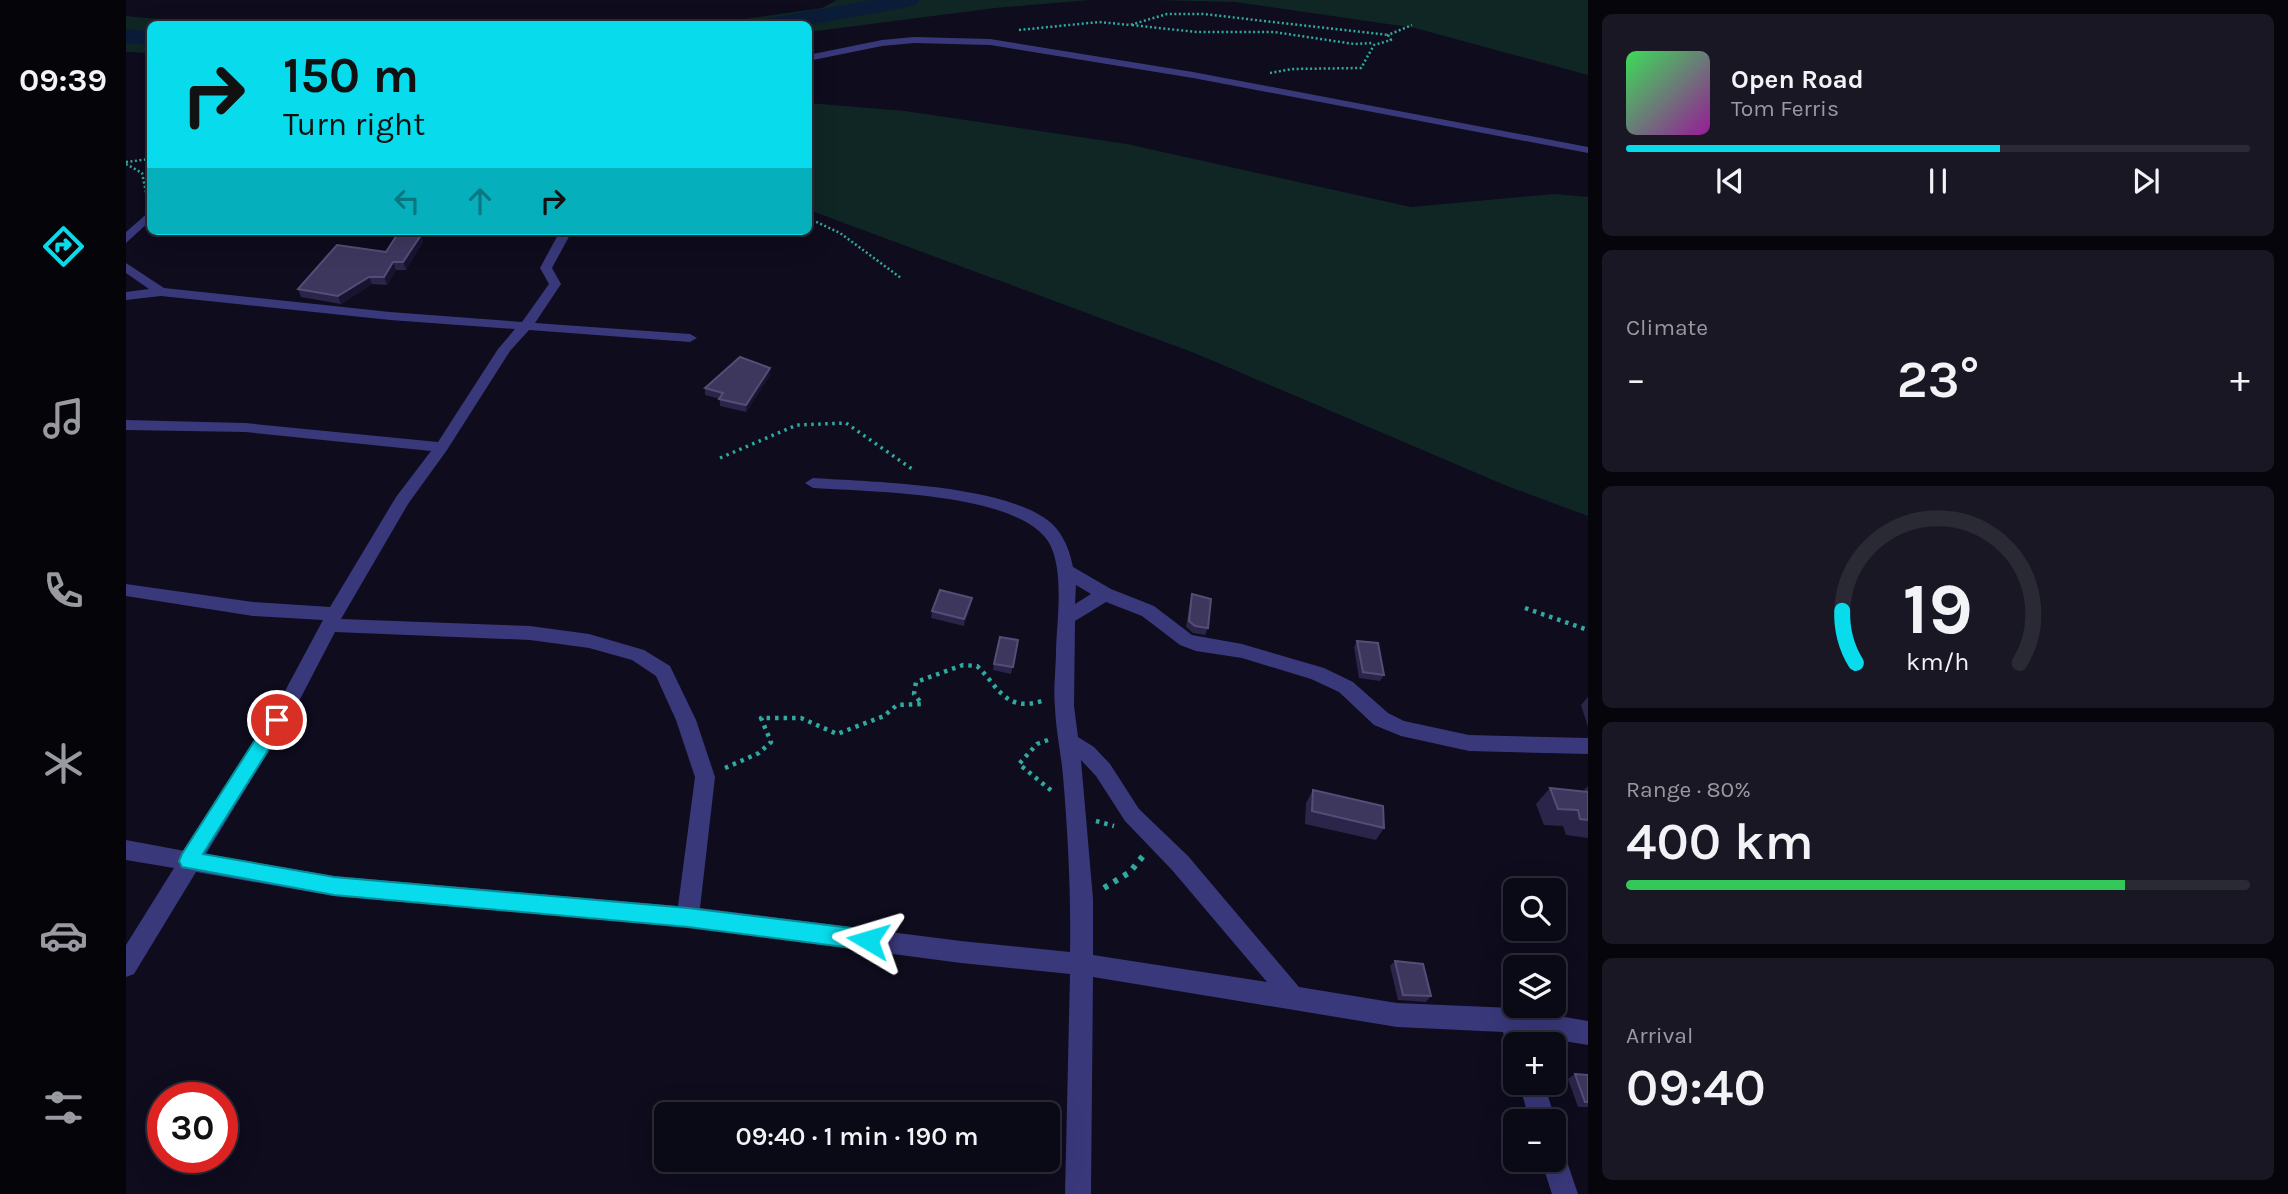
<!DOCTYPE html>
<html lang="en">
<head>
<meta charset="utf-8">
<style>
  :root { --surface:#0a0916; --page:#181723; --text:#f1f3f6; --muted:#999aa1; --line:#2a2a35; --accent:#07dbec }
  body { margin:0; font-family:Karla,sans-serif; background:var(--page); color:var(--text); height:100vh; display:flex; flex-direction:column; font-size:26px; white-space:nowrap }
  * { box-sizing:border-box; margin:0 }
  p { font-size:23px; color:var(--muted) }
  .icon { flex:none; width:38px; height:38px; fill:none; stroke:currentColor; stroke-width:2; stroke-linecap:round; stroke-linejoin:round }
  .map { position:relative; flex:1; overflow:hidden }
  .panel { display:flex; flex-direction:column; gap:14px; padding:14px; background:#06050c; width:700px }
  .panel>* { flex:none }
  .hud { position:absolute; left:21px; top:21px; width:665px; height:214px; border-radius:10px; box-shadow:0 7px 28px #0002,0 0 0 2px var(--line); background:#07dbec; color:#111; overflow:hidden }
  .buttons { position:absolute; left:1377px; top:878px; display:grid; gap:14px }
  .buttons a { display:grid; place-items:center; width:63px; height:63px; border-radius:10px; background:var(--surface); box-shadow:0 7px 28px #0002,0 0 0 2px var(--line); font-size:35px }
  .speed { position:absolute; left:21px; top:1082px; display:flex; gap:14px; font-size:35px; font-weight:700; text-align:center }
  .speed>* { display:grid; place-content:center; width:91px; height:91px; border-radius:50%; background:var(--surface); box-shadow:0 7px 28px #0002,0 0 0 2px var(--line); line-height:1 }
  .speed .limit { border:10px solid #d22; background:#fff; color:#111 }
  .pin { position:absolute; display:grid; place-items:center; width:60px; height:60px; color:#fff; margin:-30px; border:4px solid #fff; border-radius:50%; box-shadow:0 2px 7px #0007 }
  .me { position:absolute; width:77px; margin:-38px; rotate:277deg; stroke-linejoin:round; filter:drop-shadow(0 0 5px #0008) }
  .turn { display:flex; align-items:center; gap:24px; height:147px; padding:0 21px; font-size:32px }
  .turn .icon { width:91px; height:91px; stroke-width:2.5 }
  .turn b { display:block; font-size:49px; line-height:60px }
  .lanes { display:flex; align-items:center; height:66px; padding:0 21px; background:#0003; justify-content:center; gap:35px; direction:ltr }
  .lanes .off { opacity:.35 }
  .big { font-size:52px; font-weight:600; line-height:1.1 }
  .panel .tile { flex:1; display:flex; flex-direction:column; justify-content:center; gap:10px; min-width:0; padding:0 24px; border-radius:10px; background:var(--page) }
  .panel .dial { align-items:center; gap:0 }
  .dial svg { height:182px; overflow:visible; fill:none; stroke:var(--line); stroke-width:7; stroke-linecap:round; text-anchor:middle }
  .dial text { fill:var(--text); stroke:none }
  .song { display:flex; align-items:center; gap:21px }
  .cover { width:84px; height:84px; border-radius:10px; background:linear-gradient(135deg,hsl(130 70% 55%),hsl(300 70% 35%)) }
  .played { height:7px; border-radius:4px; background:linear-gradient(90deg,var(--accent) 60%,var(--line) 60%) }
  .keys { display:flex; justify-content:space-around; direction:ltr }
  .heat { display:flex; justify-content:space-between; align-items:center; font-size:38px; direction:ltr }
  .charge { height:10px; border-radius:5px; background:linear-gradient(90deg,#34c759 80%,var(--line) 0) }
  .trip { position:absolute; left:528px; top:1102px; width:406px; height:70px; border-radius:10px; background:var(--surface); box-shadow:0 7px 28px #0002,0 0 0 2px var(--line); font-weight:600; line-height:70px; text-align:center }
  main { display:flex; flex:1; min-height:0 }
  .tab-bar { display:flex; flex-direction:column; width:126px; justify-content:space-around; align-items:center; background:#040409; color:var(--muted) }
  .tab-bar .icon { width:49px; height:49px }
  .tab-bar .on { color:var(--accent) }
  .tab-bar b { font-size:32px; color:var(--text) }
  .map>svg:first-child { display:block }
  .green { fill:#0f2625 }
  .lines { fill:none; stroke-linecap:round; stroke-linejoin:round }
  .river { fill:#0a1c38; fill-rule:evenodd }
  .path-far3 { stroke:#30aaa0; stroke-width:2.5; stroke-dasharray:2 2.5; stroke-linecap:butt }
  .path-far2 { stroke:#30aaa0; stroke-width:3.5; stroke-dasharray:2.5 4.5; stroke-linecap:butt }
  .path-far1 { stroke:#30aaa0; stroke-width:4.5; stroke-dasharray:3.5 5; stroke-linecap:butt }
  .path { stroke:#30aaa0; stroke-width:6; stroke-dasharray:4.5 7; stroke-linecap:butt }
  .minor { fill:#39387a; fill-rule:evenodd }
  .wall { fill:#2b254a }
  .shaded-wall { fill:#181430 }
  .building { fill:#3d375e; stroke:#544e77; stroke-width:2 }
  .route { fill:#07dbec; stroke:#058e99; stroke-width:2 }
</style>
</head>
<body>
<main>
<nav class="tab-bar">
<b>09:39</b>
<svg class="icon on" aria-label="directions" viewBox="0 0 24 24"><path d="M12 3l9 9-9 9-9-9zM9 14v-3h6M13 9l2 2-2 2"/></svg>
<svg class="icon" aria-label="music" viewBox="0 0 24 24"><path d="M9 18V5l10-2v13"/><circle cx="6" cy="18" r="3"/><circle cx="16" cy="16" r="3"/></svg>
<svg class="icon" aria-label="phone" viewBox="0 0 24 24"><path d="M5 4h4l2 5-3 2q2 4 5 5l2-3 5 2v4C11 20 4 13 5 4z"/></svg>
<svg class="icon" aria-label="climate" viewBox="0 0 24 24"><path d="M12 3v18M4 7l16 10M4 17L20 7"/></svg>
<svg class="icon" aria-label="car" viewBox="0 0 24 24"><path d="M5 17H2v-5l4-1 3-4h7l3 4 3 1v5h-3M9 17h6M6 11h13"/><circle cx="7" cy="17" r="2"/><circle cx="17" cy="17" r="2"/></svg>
<svg class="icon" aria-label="filters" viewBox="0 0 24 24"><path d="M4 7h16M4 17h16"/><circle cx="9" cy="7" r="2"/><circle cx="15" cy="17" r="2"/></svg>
</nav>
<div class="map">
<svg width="1462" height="1194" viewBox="0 0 1462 1194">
  <rect width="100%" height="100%" fill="#0e0c1d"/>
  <g class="green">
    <path d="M711 0H964L869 8 683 32 682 24H511H582L696 8Z"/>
    <path d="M1029 0H1462V75L1289 28 1109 2Z"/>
    <path d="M0 16 86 24H24V53L0 52Z"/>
    <path d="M682 103 779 111 1001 144 1285 207 1429 194 1462 197V516L1381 486 1071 354 683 210Z"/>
  </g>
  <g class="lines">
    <g class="river">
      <path d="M746 0H793L790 5 782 7 682 25 640 24 643 19 651 17Z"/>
      <path d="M0 29 24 31V45L0 43Z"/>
    </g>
    <g class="path-far3">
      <path d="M1006 25 1070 32H1148L1228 44 1246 43"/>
      <path d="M893 30 973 22 1004 25 1041 14H1077L1262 35"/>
      <path d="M1144 73 1166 69 1235 68 1248 45 1265 40 1262 35 1286 25"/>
      <path d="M0 162 24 159"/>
      <path d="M0 164 16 173 20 192 24 195"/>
      <path d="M682 218 714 233 775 278"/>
      <path d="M326 231H339"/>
      <path d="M381 231 419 235"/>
    </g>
    <path class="path-far2" d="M594 458 671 425 720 423 789 471"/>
    <g class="path-far1">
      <path d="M1399 608 1462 630"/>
      <path d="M922 740 911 744 893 764 927 792"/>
      <path d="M599 768 633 753 645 742 635 718H675L711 734 758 716 771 705 796 704 788 694 790 682 837 665 851 666C871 684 878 713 916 701"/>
      <path d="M970 821 988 826"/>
    </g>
    <path class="path" d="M978 888 1004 872 1017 856"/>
    <g class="minor">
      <path d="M788 37 864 39 1067 72 1462 147V153L1067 78 864 45 788 43 756 46 682 61V55L756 40Z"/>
      <path d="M24 211V221L0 243V232Z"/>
      <path d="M434 231H446L426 268 435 284 409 323 564 334 571 338 564 342 403 330 384 351 321 450 282 504 215 619 404 626 463 634 518 650 544 666 570 720 589 777 574 908 835 941 944 952C945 893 942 835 937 776 935 753 930 732 929 708 927 689 930 669 930 650 931 618 940 560 918 536 878 492 744 492 687 488L679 483 687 478C744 482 892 484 930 528 940 540 944 553 947 567L985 589 1028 606 1066 635 1116 644 1198 668 1227 682 1262 713 1278 721 1343 735 1462 738V754L1343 751 1275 736 1248 725 1213 692 1185 679 1116 658 1070 651 1054 645 1016 616 980 602 949 621 948 706 952 737 968 747 984 764 1013 809 1062 856 1173 987 1271 1003 1386 1008 1462 1021V1045L1402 1035 1405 1045H1390V1056L1384 1054 1377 1032 1271 1027 967 977 965 1194H939L944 974 835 963 562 927 208 896 70 872 8 974 0 977V945L48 868 0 860V840L59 851 159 691 197 620 127 616 0 596V584L127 602 204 607 270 497 305 451 119 432 0 430V420L119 423 312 442 372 349 389 329 264 320 35 296 0 300V292L23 289 0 273V263L38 288 264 312 396 322 423 284 414 268ZM950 585 965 594 949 604ZM209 632 404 640 463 648 506 660 530 676 550 720 569 777 552 906 208 876 80 854 173 701ZM955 760 970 776 999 821 1046 870 1141 982 967 955V899Z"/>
      <path d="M1393 1083H1418L1430 1122 1428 1126V1122H1404Z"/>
      <path d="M1428 1146 1437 1150 1452 1194H1426L1415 1160H1428Z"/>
    </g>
  </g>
  <g class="wall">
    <path d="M295 235 297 242 280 270H270L261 285 246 284 215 304 175 297 172 289 260 252Z"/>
    <path d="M644 375 620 412 594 406V399L579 395V388Z"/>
    <path d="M1066 594 1082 628 1079 635 1067 633 1060 627 1064 601Z"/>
    <path d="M846 598 845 605 838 626 805 618 806 611Z"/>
    <path d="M892 640 885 674 867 670 868 664Z"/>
    <path d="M1231 641 1258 675 1254 681 1233 678 1228 647Z"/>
    <path d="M1462 697V727L1455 705Z"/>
    <path d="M1462 786V838L1440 835 1437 826 1418 825 1410 804 1424 788 1459 791 1458 790Z"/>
    <path d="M1187 790 1258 828 1250 840 1179 824 1180 803Z"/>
    <path d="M1269 961 1305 996 1300 1002 1272 1000 1264 966Z"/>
    <path d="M1449 1074 1462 1075V1107H1452L1442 1079Z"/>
  </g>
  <g class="shaded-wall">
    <path d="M295 235 297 242 280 270 277 262Z"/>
    <path d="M267 262 270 270 261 285 258 277Z"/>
    <path d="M243 277 246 284 215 304 212 296Z"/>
    <path d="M644 368V375L620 412V405Z"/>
    <path d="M846 598 845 605 838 626V619Z"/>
  </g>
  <g class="building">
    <path d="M271 235H295L277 262H267L258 277H243L212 296 172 289 211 245 260 252Z"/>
    <path d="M614 357 644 368 620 405 593 399 597 393 579 388Z"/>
    <path d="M814 590 846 598 838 619 806 611Z"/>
    <path d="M1066 594 1085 599 1082 628 1069 626 1063 621Z"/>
    <path d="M874 637 892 640 887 667 868 664Z"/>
    <path d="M1231 641 1252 643 1258 675 1237 672Z"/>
    <path d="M1424 788 1462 792V820L1454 819 1452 810 1432 809Z"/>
    <path d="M1187 790 1257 806 1258 828 1186 811Z"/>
    <path d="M1269 961 1297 964 1305 996 1277 995Z"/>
    <path d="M1449 1074 1462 1075V1102H1459Z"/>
  </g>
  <path class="route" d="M151 713 158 715 160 720 158 725 77 854 208 877 562 908 742 930 749 933 752 940 749 947 742 950 562 927 208 895 56 867 53 861 56 854 145 715Z"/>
</svg>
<div class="buttons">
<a><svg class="icon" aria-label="search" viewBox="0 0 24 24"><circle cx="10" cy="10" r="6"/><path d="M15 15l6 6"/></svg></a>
<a><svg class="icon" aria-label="layers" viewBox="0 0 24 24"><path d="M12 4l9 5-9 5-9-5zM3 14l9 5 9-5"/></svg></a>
<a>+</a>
<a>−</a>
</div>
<div class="speed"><div class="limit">30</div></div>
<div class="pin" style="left:151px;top:720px;background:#d93025"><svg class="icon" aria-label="arrive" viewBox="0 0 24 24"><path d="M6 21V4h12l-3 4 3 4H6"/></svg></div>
<svg class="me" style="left:742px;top:940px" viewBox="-20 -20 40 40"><path d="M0-17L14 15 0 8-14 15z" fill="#07dbec" stroke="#fff" stroke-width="4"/></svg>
<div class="trip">09:40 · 1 min · 190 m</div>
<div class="hud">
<div class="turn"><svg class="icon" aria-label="right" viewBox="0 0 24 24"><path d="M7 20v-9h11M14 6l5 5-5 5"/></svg><div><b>150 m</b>Turn right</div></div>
<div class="lanes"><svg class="icon off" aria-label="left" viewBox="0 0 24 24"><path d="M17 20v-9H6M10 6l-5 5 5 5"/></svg><svg class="icon off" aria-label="ahead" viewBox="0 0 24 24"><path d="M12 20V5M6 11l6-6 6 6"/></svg><svg class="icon" aria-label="right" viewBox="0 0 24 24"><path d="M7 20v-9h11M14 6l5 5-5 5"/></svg></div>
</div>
</div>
<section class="panel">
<div class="tile">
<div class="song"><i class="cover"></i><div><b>Open Road</b><p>Tom Ferris</p></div></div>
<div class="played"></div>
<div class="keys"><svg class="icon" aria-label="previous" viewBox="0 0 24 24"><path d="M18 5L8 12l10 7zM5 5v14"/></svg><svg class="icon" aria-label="pause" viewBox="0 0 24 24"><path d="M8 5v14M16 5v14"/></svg><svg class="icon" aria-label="next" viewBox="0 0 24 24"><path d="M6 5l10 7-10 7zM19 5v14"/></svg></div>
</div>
<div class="tile"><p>Climate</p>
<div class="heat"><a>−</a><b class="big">23°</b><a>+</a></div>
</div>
<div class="tile dial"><svg viewBox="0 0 100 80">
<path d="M14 69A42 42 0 1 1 86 69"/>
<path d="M14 69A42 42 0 0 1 8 46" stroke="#07dbec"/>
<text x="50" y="56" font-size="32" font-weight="700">19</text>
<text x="50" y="72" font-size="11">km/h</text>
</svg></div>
<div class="tile"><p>Range · 80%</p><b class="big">400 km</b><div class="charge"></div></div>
<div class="tile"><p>Arrival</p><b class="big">09:40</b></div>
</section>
</main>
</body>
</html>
